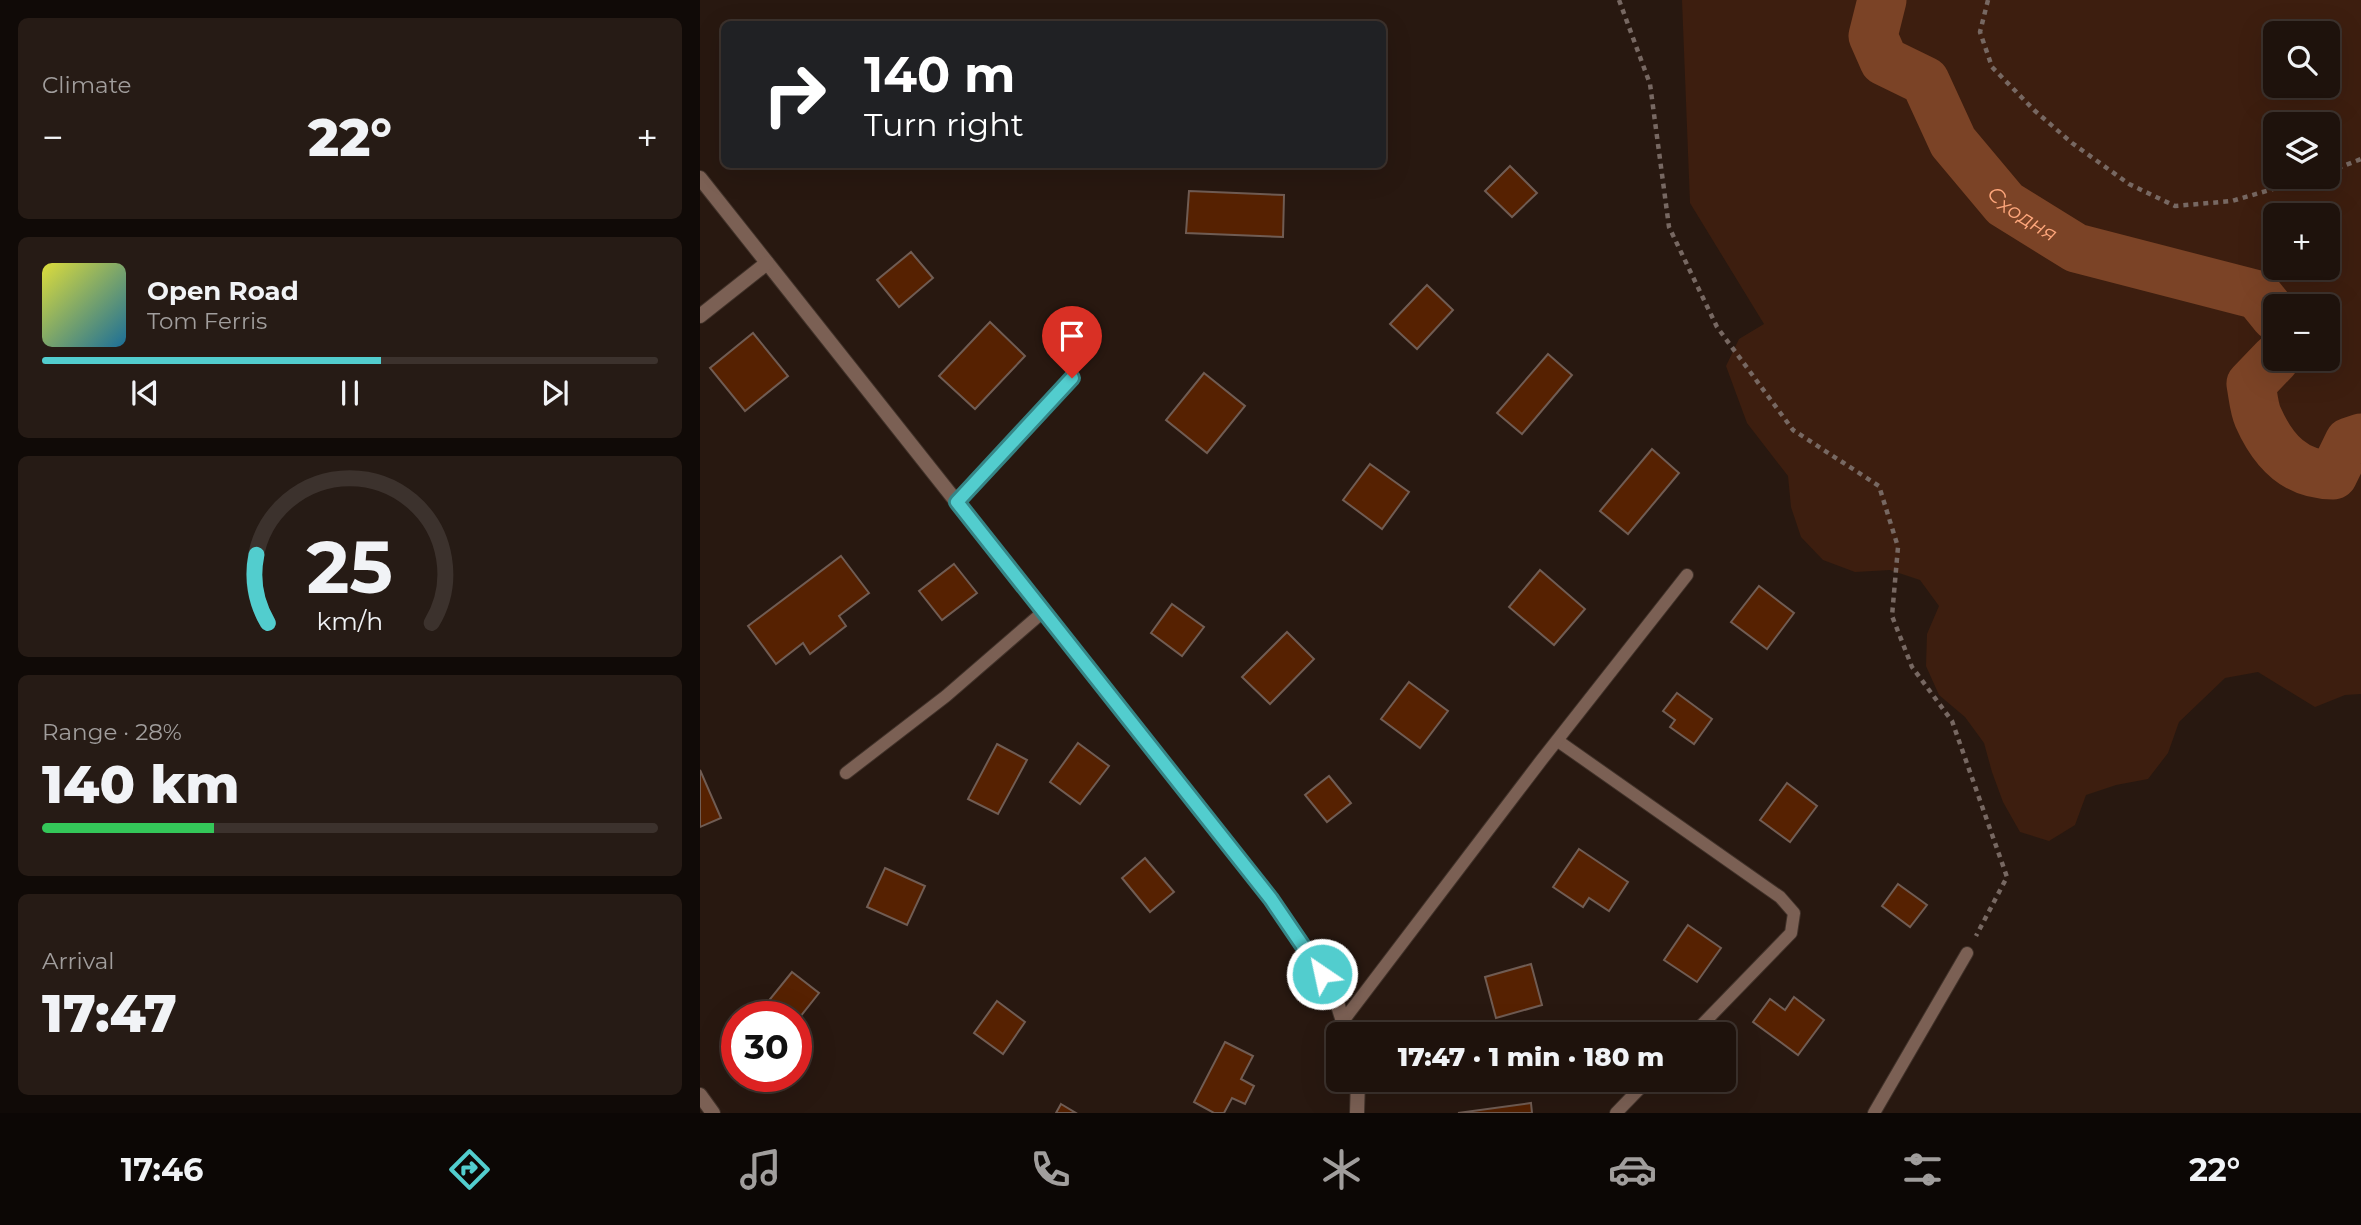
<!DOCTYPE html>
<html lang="en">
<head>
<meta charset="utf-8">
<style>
  :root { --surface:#1e120c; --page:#261b15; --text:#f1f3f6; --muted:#a19e9d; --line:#3c322d; --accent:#52cdce }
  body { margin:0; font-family:Montserrat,sans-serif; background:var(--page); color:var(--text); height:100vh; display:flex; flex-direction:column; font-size:26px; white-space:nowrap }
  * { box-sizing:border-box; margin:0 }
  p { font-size:23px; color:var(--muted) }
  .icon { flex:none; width:38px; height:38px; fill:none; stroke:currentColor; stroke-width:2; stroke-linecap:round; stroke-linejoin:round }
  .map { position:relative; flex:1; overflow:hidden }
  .details { display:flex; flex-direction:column; gap:18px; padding:18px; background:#100a07; width:700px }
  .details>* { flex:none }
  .hud { position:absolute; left:21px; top:21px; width:665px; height:147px; border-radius:10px; box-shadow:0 7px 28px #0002,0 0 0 2px var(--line); background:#202124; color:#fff; overflow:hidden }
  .buttons { position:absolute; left:1563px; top:21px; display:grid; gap:14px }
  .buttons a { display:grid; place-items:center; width:77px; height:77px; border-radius:10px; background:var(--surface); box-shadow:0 7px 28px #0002,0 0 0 2px var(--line); font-size:35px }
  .speed { position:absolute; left:21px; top:1001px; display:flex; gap:14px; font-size:35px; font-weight:700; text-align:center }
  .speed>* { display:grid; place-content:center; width:91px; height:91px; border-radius:50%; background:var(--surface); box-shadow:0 7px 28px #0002,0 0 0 2px var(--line); line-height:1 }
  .speed .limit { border:10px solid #d22; background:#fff; color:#111 }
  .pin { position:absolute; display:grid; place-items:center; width:60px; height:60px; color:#fff; margin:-72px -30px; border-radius:50% 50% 50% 0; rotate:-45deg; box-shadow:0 0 7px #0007 }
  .pin .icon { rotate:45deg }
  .me { position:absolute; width:77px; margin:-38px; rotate:326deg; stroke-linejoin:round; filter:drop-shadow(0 0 5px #0008) }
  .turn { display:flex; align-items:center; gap:24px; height:147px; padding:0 28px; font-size:32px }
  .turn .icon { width:91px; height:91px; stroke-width:2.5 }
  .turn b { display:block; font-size:49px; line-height:60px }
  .big { font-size:52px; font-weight:800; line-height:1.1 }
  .details .tile { flex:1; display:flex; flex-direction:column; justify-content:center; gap:10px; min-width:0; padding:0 24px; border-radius:10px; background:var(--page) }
  .details .dial { align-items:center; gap:0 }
  .dial svg { height:182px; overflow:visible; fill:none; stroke:var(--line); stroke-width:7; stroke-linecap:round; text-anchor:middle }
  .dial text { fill:var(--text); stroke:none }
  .song { display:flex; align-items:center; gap:21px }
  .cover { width:84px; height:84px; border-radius:10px; background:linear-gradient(135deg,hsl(60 70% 55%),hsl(200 70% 35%)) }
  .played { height:7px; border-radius:4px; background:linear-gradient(90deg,var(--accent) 55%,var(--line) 55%) }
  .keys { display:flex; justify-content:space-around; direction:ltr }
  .heat { display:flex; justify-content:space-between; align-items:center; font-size:38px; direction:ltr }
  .charge { height:10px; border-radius:5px; background:linear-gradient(90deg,#34c759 28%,var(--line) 0) }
  .trip { position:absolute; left:626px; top:1022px; width:410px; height:70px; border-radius:10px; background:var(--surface); box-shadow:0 7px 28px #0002,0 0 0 2px var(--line); font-weight:800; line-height:70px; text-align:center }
  .dock { display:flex; height:112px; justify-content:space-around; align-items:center; background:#0c0705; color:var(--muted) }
  .dock .icon { width:49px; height:49px }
  .dock .active { color:var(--accent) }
  .dock b { font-size:32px; color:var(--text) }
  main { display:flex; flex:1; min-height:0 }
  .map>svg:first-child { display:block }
  .green { fill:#3d1e0f; fill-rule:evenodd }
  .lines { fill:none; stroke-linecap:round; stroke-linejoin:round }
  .river { stroke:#7b4326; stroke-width:49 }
  .building { fill:#562101; stroke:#705c53; stroke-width:2 }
  .service-casing { stroke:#41322a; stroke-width:14 }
  .minor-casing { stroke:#41322a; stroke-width:16 }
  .path { stroke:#776862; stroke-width:4.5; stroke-dasharray:5 5; stroke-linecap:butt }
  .service { stroke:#7b6054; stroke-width:12 }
  .minor { stroke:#7b6054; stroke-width:14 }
  .route-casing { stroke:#358586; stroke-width:18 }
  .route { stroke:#52cdce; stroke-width:12 }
  .labels { text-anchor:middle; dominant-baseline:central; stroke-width:7; stroke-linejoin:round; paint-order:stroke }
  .water-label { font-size:21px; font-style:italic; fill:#fda67b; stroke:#1e0f08 }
</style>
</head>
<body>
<main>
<section class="details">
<div class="tile"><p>Climate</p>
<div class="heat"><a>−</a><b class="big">22°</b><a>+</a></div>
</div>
<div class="tile">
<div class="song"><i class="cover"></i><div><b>Open Road</b><p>Tom Ferris</p></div></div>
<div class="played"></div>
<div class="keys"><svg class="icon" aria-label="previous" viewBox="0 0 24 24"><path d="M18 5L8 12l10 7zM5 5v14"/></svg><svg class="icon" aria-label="pause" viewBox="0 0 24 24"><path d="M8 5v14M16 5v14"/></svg><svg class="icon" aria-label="next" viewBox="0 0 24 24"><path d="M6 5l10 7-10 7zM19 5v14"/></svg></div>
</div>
<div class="tile dial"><svg viewBox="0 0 100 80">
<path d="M14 69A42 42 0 1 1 86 69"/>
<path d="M14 69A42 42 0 0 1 9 39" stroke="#52cdce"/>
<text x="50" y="56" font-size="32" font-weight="700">25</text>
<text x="50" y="72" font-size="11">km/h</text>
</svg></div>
<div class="tile"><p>Range · 28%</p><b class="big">140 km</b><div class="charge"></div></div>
<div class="tile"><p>Arrival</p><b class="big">17:47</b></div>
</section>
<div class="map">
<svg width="1661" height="1113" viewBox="0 0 1661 1113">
  <rect width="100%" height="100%" fill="#281810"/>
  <path class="green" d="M982 0H1661V694L1645 695 1615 707 1558 672 1525 678 1479 722 1468 753 1448 779 1416 785 1386 795 1375 825 1349 841 1320 832 1303 802 1292 772 1284 743 1265 717 1239 695 1226 666 1227 634 1239 606 1220 580 1190 570 1155 572 1123 560 1101 537 1091 507 1088 476 1047 423 1026 366 1039 339 1064 324 990 203ZM1575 33H1628V86H1575ZM1575 124H1628V177H1575ZM1575 215H1628V268H1575ZM1575 306H1628V359H1575Z"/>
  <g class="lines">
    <g class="river">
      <path id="s1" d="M1182 0 1173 36 1184 61 1225 81 1253 142 1305 204 1376 248 1558 295 1575 316"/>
      <path d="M1575 359 1551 384C1553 395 1554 408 1558 417 1573 451 1595 475 1633 475L1649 442 1661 438"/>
    </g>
  </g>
  <g class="building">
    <path d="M810 166 837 193 812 217 785 191Z"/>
    <path d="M489 191 584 195 583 237 486 233Z"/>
    <path d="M211 252 233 278 199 307 177 280Z"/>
    <path d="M727 285 753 310 717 349 690 324Z"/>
    <path d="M290 322 325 356 275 409 239 376Z"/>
    <path d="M53 333 88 376 45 411 10 368Z"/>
    <path d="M848 354 872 375 822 434 797 413Z"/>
    <path d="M504 373 545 406 507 453 466 420Z"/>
    <path d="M952 449 979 473 928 534 900 511Z"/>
    <path d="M670 464 709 492 682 529 643 500Z"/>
    <path d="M141 556 169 593 139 616 146 626 110 654 103 643 76 664 48 626Z"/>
    <path d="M254 564 277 593 242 620 219 591Z"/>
    <path d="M840 570 885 609 854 645 809 607Z"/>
    <path d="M1059 586 1094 613 1067 649 1031 622Z"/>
    <path d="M472 604 504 627 482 656 451 633Z"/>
    <path d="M587 632 614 659 570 704 542 677Z"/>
    <path d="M709 682 748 711 720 748 681 719Z"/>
    <path d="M977 693 1012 719 994 744 970 727 975 720 963 711Z"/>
    <path d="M378 743 409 766 380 804 350 782Z"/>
    <path d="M297 744 327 760 298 814 268 799Z"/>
    <path d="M0 770 21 818 0 827Z"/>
    <path d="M629 776 651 803 627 822 605 795Z"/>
    <path d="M1087 783 1117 806 1090 842 1060 820Z"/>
    <path d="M879 849 928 882 909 911 889 898 883 907 853 887Z"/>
    <path d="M445 858 474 892 450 912 422 878Z"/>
    <path d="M185 868 225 886 207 925 167 907Z"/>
    <path d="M1198 884 1227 905 1210 927 1182 906Z"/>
    <path d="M988 925 1021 948 997 982 964 960Z"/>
    <path d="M831 964 842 1005 796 1018 785 977Z"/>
    <path d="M92 972 119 993 96 1022V1017H82L66 1004Z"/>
    <path d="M1094 997 1124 1020 1098 1055 1053 1022 1070 999 1085 1010Z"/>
    <path d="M297 1001 325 1022 303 1054 274 1033Z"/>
    <path d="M37 1030V1058L23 1047Z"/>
    <path d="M525 1042 553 1056 541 1079 554 1086 545 1104 532 1098 524 1113H514L494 1102Z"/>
    <path d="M831 1103 832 1113H758Z"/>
    <path d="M361 1104 376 1113H356Z"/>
  </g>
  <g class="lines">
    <defs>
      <g id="service">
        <path d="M257 502 372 378"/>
        <path d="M858 741 1080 897 1094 913 1091 933 993 1034"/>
        <path d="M146 773 246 696 343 612"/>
        <path d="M643 1021 840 762 987 575"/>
        <path d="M916 1113 948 1080"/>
        <path d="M1174 1113 1267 953"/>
      </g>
      <g id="minor">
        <path d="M0 178 571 899 634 993 647 1034"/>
        <path d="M0 316 67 263"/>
        <path d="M0 1095 13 1113"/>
        <path d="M657 1113 658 1080"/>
      </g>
    </defs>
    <use href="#service" class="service-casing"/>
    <use href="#minor" class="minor-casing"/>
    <g class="path">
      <path d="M919 0 950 84 969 227 1017 327 1093 430 1179 486 1198 547 1192 616 1212 667 1252 721 1307 877 1276 936"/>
      <path d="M1288 0 1280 32 1292 67 1334 110 1372 143 1429 184 1475 206 1532 201 1614 177"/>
      <path d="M1628 172 1661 159"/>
    </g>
    <use href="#service" class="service"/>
    <use href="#minor" class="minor"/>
  </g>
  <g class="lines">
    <defs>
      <path id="route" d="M372 378 257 502 571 899 622 974"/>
    </defs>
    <use href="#route" class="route-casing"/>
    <use href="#route" class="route"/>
  </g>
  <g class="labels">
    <g class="water-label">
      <text stroke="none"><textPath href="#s1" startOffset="278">Сходня</textPath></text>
    </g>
  </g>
</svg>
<div class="buttons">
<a><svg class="icon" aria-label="search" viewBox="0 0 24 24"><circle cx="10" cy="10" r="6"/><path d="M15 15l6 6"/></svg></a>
<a><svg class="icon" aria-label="layers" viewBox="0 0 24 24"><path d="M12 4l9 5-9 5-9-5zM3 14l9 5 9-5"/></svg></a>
<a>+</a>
<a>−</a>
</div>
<div class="speed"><div class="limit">30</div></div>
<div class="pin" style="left:372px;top:378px;background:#d93025"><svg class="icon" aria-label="arrive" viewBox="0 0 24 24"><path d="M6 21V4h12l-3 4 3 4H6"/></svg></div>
<svg class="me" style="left:622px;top:974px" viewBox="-20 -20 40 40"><circle r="17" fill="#52cdce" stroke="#fff" stroke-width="3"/><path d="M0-11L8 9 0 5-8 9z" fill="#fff"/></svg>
<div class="trip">17:47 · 1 min · 180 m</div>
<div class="hud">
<div class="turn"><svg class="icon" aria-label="right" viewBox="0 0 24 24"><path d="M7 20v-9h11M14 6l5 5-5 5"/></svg><div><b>140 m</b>Turn right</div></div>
</div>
</div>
</main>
<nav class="dock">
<b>17:46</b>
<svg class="icon active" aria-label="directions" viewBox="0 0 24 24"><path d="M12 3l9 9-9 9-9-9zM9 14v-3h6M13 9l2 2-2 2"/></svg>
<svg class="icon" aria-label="music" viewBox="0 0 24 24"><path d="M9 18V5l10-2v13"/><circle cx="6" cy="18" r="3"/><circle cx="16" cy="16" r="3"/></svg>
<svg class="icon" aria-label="phone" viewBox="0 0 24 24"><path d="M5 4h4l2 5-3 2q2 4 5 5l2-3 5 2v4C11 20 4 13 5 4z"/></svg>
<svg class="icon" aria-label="climate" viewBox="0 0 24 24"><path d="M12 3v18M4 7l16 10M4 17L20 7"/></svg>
<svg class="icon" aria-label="car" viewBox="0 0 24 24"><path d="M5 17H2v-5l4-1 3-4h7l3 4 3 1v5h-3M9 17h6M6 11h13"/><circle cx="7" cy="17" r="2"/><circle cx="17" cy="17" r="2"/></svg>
<svg class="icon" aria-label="filters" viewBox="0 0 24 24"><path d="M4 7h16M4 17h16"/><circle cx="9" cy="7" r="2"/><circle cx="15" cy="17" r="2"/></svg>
<b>22°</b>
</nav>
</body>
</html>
